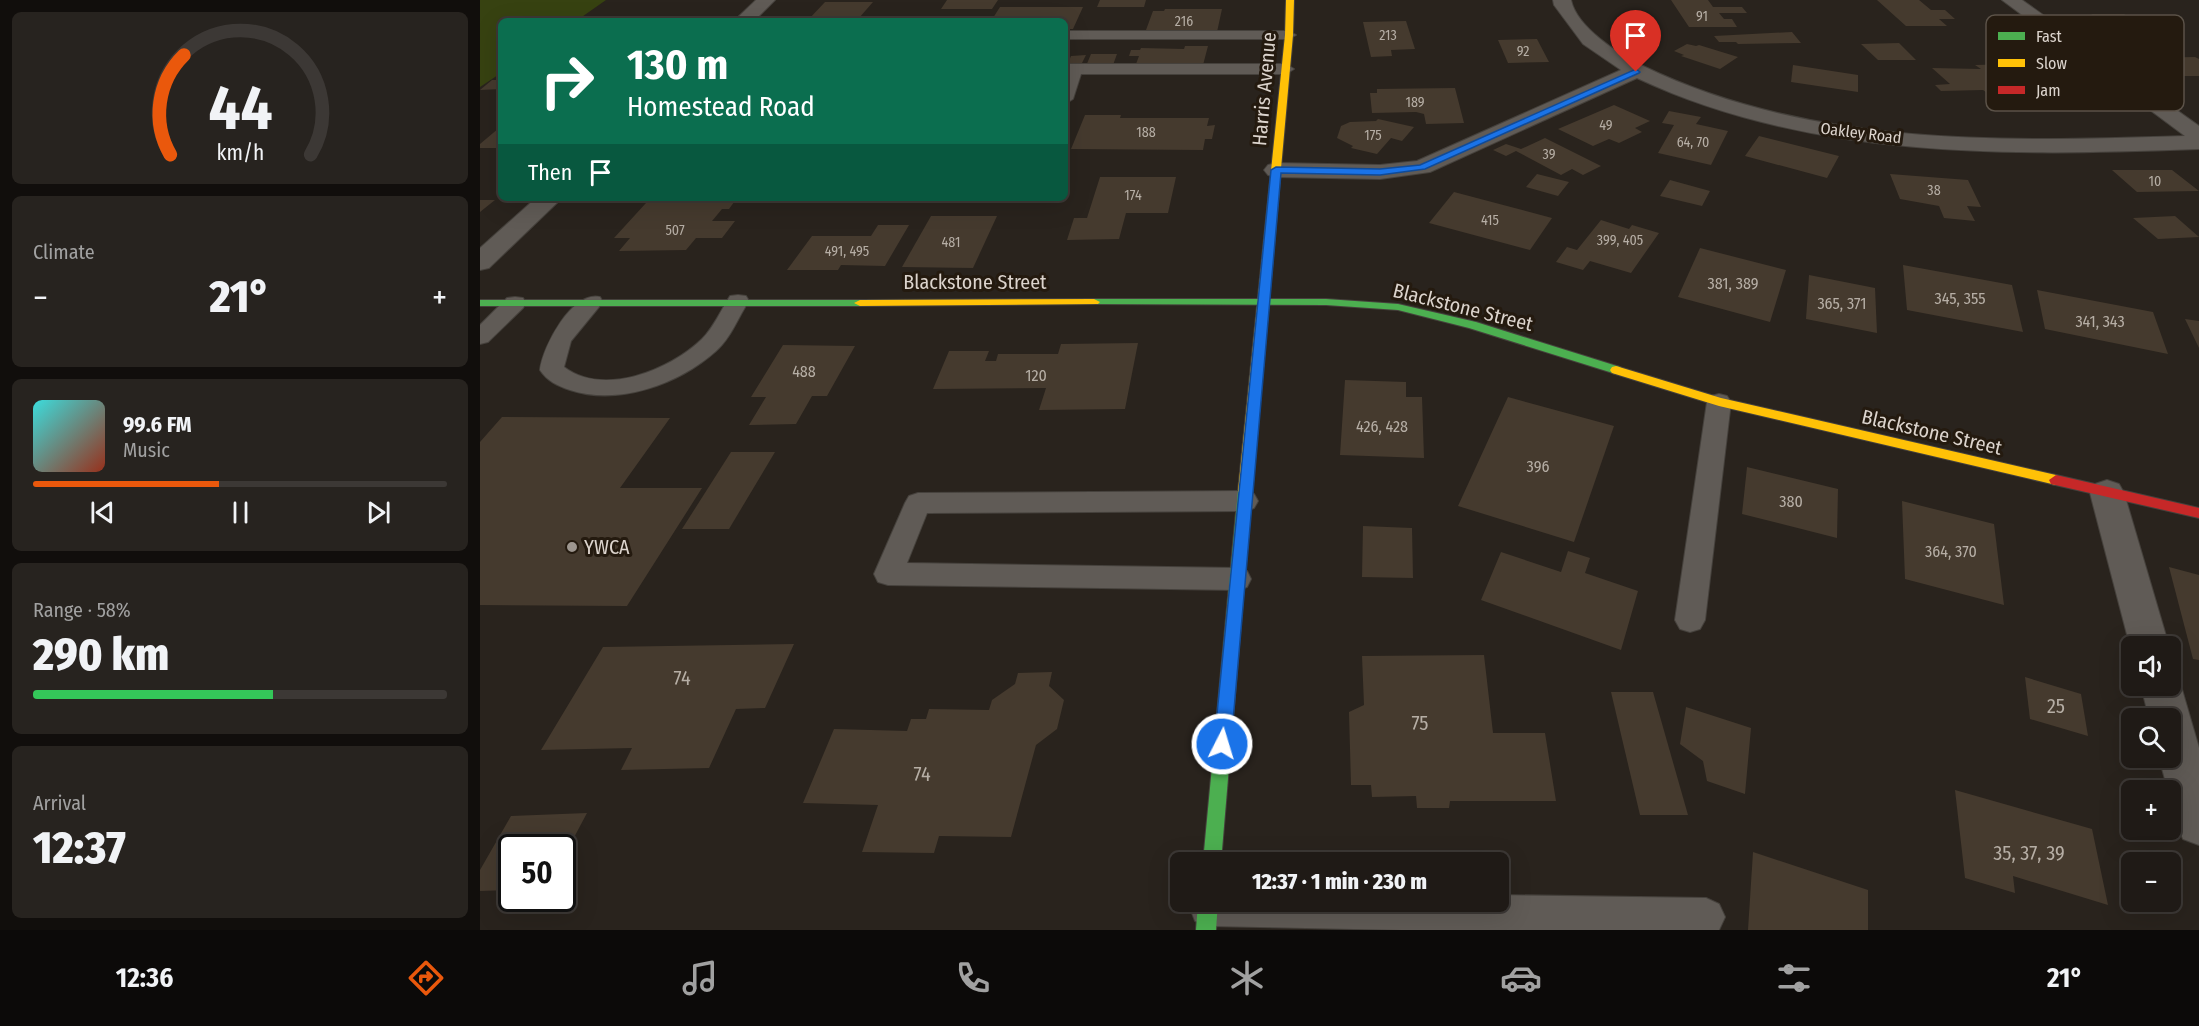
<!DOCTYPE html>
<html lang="en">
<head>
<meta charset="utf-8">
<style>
  :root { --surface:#1f1a16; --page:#27231f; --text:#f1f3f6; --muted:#a1a1a1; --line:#3c3835; --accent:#ea580c }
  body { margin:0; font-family:"Fira Sans Condensed",sans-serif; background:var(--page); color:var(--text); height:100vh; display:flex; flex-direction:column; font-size:22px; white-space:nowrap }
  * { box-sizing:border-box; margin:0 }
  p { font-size:20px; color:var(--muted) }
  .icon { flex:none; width:33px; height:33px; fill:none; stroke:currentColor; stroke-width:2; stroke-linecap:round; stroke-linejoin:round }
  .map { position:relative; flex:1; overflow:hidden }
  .side { display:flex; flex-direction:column; gap:12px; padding:12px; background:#110e0c; width:480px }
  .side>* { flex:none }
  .hud { position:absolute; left:18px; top:18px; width:570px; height:183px; border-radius:9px; box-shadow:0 6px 24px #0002,0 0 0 2px var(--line); background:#0b6e4f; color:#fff; overflow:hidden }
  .buttons { position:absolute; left:1641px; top:636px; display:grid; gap:12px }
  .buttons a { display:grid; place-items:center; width:60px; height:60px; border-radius:9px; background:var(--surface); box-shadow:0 6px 24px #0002,0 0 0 2px var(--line); font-size:30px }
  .speed { position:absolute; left:18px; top:834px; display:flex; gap:12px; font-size:30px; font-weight:700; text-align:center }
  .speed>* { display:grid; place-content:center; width:78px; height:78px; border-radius:50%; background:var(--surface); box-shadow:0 6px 24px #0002,0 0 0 2px var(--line); line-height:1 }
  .speed .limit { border:3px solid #111; border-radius:9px; background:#fff; color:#111 }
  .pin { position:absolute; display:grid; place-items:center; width:51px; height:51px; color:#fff; margin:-62px -26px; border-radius:50% 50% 50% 0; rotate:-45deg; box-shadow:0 0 6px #0007 }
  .pin .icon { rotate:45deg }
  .me { position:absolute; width:66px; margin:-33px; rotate:5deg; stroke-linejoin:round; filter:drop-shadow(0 0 4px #0008) }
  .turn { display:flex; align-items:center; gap:21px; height:126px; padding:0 30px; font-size:27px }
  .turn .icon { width:78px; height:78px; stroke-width:2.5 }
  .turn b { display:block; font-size:42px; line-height:51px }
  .then { display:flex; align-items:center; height:57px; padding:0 30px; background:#0003; gap:12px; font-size:22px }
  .big { font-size:45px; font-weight:800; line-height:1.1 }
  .side .widget { flex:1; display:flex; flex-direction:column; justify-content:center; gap:9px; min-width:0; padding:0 21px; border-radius:9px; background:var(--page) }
  .side .dial { align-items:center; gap:0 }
  .dial svg { height:156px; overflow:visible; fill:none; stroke:var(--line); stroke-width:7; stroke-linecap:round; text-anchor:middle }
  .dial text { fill:var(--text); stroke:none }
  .song { display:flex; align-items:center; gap:18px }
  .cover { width:72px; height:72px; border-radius:9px; background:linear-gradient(135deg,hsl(180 70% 55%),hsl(10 70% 35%)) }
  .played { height:6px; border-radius:3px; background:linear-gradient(90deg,var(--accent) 45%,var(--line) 45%) }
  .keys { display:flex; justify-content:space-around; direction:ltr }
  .heat { display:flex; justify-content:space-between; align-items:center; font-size:33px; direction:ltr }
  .charge { height:9px; border-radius:4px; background:linear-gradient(90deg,#34c759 58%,var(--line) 0) }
  .trip { position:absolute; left:690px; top:852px; width:339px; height:60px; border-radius:9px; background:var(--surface); box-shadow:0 6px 24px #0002,0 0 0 2px var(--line); font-weight:800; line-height:60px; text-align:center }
  .menu { display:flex; height:96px; justify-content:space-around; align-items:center; background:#0c0a09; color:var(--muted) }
  .menu .icon { width:42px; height:42px }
  .menu .active { color:var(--accent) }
  .menu b { font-size:27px; color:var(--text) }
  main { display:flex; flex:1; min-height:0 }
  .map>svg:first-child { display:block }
  .green { fill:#374211 }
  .building { fill:#453a2e }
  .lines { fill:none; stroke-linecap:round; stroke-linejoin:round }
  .lane-casing { stroke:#45413c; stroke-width:2 }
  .street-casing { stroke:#45413c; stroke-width:2 }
  .fast-casing { stroke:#45413c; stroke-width:2 }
  .slow-casing { stroke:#45413c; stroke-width:2 }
  .jam-casing { stroke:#45413c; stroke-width:2 }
  .lane { fill:#605b56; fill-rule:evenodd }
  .street { fill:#605b56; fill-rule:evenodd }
  .fast { fill:#4caf50; fill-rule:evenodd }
  .slow { fill:#ffc107; fill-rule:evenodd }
  .jam { fill:#c62828; fill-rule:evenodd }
  .route { fill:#1a73e8; stroke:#114b97; stroke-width:1.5 }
  .poi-dot { fill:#9d968f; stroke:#241a0f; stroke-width:2 }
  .labels { text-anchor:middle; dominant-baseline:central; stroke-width:6; stroke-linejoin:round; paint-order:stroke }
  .far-number-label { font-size:14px; fill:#b6aea5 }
  .far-street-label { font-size:16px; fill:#dcd4cd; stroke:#241a0f }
  .number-label { font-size:16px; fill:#b6aea5 }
  .street-label { font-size:20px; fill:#dcd4cd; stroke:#241a0f }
  .poi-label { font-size:20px; fill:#dcd4cd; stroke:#241a0f; text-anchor:start }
  .near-number-label { font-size:20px; fill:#b6aea5 }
  .key { fill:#241a0f; stroke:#5b5248; stroke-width:1.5 }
  .key-label { font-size:16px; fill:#dcd4cd }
</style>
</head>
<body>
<main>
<section class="side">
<div class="widget dial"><svg viewBox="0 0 100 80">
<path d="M14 69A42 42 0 1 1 86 69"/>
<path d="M14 69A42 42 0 0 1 21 18" stroke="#ea580c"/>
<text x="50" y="56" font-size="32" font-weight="700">44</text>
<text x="50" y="72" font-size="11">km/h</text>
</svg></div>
<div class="widget"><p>Climate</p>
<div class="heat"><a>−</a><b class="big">21°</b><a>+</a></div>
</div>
<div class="widget">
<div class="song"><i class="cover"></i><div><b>99.6 FM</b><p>Music</p></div></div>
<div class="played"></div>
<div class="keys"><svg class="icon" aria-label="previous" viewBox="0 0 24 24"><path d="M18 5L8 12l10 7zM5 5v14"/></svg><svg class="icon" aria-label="pause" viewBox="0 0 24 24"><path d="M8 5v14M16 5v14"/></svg><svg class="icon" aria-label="next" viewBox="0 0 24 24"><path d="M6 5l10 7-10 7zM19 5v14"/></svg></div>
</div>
<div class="widget"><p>Range · 58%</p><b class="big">290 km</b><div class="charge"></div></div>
<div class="widget"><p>Arrival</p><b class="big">12:37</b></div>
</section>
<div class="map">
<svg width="1719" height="930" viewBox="0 0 1719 930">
  <rect width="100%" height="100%" fill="#29231d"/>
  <path class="green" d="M0 0H126L96 21H21V73L0 87Z"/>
  <g class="building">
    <path d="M467 0H518L512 9H461Z"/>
    <path d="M620 0H666L664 7H617Z"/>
    <path d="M1191 0H1228L1233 7H1262L1267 13H1239L1244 19H1252L1257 27H1209Z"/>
    <path d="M1397 0H1439L1451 10H1465L1475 19H1459L1467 26H1426Z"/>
    <path d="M345 2H393L379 18 329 19Z"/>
    <path d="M520 7H603L593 29H585V21H511Z"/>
    <path d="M685 9H742L737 32 666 30 673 11H684Z"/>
    <path d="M1611 14H1644L1660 25H1677L1693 35H1670L1678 41H1653Z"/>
    <path d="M926 21 935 49 911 50 912 56 891 57 883 22Z"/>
    <path d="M1312 32 1321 43 1258 44 1256 42H1239L1234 36Z"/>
    <path d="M1057 39 1069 62 1028 63 1018 40Z"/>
    <path d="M1419 43 1436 60H1398L1381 44Z"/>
    <path d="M1207 44 1216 46 1219 45 1258 57 1240 69 1201 56 1204 55 1194 51Z"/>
    <path d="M705 46H728L723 65 656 64 659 56H649L651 50H660L661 48 704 49Z"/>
    <path d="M611 54H637L633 65 606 66Z"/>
    <path d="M606 55 601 65H587L591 56Z"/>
    <path d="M1715 57 1719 59V76H1688L1661 58Z"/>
    <path d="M1533 64 1585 106 1527 107 1503 90 1461 91 1455 85 1470 84 1452 68 1501 69 1495 65Z"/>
    <path d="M1313 65 1378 75V92L1311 82Z"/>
    <path d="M12 80H21V89L0 90Z"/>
    <path d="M975 88 984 123 946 124 944 114 936 112 892 113 890 93H897V89Z"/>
    <path d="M1134 105 1170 121 1155 128 1162 132 1139 143 1129 139 1113 146 1078 129Z"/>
    <path d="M1189 111 1221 117 1216 124 1248 131 1231 165 1178 153 1194 125 1182 123Z"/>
    <path d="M605 115H641L640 118H729L727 126 735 125 732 139H725L723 150 591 149Z"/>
    <path d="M898 119 934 127 922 141 911 138 897 154 871 148 873 146 857 138 861 126 870 122 896 121Z"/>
    <path d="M19 128H21V148H0V144Z"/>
    <path d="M1279 136 1359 156 1347 178 1265 156Z"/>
    <path d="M1065 138 1121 166 1103 175 1092 169 1081 175 1036 151 1026 156 1013 150 1026 144 1041 149Z"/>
    <path d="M1632 170H1692L1719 191 1657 192Z"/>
    <path d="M1057 174 1089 182 1078 196 1046 187Z"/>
    <path d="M1410 174 1488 180 1501 207 1487 206 1495 221 1464 218 1459 206 1420 199Z"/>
    <path d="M620 177H696L688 213H646L639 239 587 240 594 218H607Z"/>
    <path d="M1190 180 1230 191 1222 206 1180 196Z"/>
    <path d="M974 192 1072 218 1050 250 949 223Z"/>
    <path d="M190 198H257L249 209H242L232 221H255L242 238H216L206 250 139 251 150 238H134L166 203H185Z"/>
    <path d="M0 200H15L0 212Z"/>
    <path d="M451 216H517L493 268 422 267Z"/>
    <path d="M1695 216 1719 237 1678 239 1653 218Z"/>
    <path d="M1121 220 1149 229 1152 225 1179 233 1151 273 1110 261 1103 270 1076 262 1087 247 1097 250Z"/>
    <path d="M398 225H429L405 266 361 265 358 270H307L332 236H391Z"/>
    <path d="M1220 248 1306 270 1290 322 1198 297Z"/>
    <path d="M1423 265 1532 285 1543 332 1427 310Z"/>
    <path d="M1329 275 1395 288 1397 333 1326 319Z"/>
    <path d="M1557 290 1673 312 1688 354 1565 329Z"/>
    <path d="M1705 319 1719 321V348Z"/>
    <path d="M658 343 645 409 559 410 566 388 453 389 469 351H509L505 361H516L518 354H578L581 344Z"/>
    <path d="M303 345 375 346 347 396H332L316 424 269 425 286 397H271Z"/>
    <path d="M865 380 926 382V397H942L944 458 860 455Z"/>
    <path d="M1028 397 1134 426 1094 542 978 506Z"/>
    <path d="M22 417 190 418 140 488H222L147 606 0 605V442Z"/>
    <path d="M251 452H295L249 529H202Z"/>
    <path d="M1267 467 1358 489 1357 538 1262 514Z"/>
    <path d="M1422 501 1514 524 1524 605 1425 579Z"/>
    <path d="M883 526 932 528 933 578 882 577Z"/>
    <path d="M1088 551 1110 558 1105 573 1158 591 1141 650 1001 600 1021 552 1081 572Z"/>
    <path d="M1689 567 1719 575V660L1713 659Z"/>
    <path d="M314 644 285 708 256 709 229 768 141 770 152 748 61 750 123 647Z"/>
    <path d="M1004 655 1013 733H1065L1076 801H970L969 808H937L936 796 892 797 891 785H871L869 712 884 705 882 656Z"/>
    <path d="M572 672 569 686 584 700 577 729 556 745 531 837 459 836 454 853 382 852 398 805 323 803 354 729 427 731 431 719H446L449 709 509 710 512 700 535 684 538 673Z"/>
    <path d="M1545 677 1601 694 1608 736 1550 719Z"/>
    <path d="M1131 692H1173L1208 815H1160Z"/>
    <path d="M1206 707 1271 728 1265 794 1227 781 1223 761 1200 744Z"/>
    <path d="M1475 790 1612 829 1628 905 1533 876 1535 893 1485 878Z"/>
    <path d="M107 813 82 860V848H32V890L0 891V870L31 816Z"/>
    <path d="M1273 852 1388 890V930H1268Z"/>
  </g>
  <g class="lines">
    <defs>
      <g id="lane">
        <path d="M585 31H809L816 35 809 39H585Z"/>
        <path d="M585 64H806L814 69 806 74H601L593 99 585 104Z"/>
        <path d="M258 295 266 296 269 301C258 317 251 338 236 351 199 384 139 406 90 390 78 386 67 381 60 370 63 346 92 291 120 297L123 302 91 341 84 367C124 397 190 370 222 339 234 327 241 310 250 296Z"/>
        <path d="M35 297 43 298 46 303 43 308 8 342 0 344V325L27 298Z"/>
        <path d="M1239 394 1247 396 1251 402 1225 620 1220 629 1210 632 1200 629 1195 620 1227 402 1231 396Z"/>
        <path d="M765 491 774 494 778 501 774 508 765 511 447 513 427 563 757 568 767 571 771 579 767 587 757 590 408 585 398 582 394 574 425 503 429 496 438 493Z"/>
        <path d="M1018 895 1226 898 1239 904 1245 917 1239 930H921L728 926 715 921 710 908 712 902H1018Z"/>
      </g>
      <g id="street">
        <path d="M276 0H295L274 21H254Z"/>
        <path d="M1073 0H1091C1097 28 1139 54 1163 66 1330 147 1524 142 1705 136L1522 0H1542L1719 126V149C1530 156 1332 160 1157 78L950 172 900 179 796 177 788 175 784 170 788 165 796 163 900 165 937 161 1141 70 1103 44 1074 5Z"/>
        <path d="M56 198H82L9 268 0 270V248Z"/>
        <path d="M1627 480 1639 484 1644 493 1689 646 1652 648 1650 646 1610 493 1615 484Z"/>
        <path d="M1690 672 1695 673 1701 686 1719 748V845L1703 839C1697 823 1690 808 1690 790H1688L1679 758H1690V718H1669L1661 686H1690Z"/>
      </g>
      <g id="fast">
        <path d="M614 299H846L918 304 996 322 1140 367 1142 370 1136 374 989 328 918 310 846 305 610 304 608 302Z"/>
        <path d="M0 300H380L386 303 380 306H0Z"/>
        <path d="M765 486 770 487 772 491 741 862H723L758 491 760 487Z"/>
        <path d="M718 902H738L736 930H716Z"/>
      </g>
      <g id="slow">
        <path d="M806 0H814L813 35 772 491 770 495H760L758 491 805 35Z"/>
        <path d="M614 299 620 302 618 304 380 306 374 303 380 300Z"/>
        <path d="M1136 366 1241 398 1576 475 1583 480 1576 485 1239 406 1132 373 1130 370 1132 367Z"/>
      </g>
      <path id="jam" d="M1576 475 1719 508V518L1571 484 1569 480Z"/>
    </defs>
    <use href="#lane" class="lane-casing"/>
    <use href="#street" class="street-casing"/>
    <use href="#fast" class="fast-casing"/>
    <use href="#slow" class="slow-casing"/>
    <use href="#jam" class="jam-casing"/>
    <use href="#lane" class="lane"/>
    <use href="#street" class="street"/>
    <use href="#fast" class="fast"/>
    <use href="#slow" class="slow"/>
    <use href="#jam" class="jam"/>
  </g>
  <path class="route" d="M1156 69 1160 72 1159 73 945 169 900 175 801 173 751 744 749 750 742 752 736 750 734 744 791 170 796 167 900 169 940 165Z"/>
  <circle class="poi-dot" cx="92" cy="547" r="6"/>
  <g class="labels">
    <g class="far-number-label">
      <text x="1222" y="16">91</text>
      <text x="704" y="21">216</text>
      <text x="908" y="35">213</text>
      <text x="1043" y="51">92</text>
      <text x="935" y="102">189</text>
      <text x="1126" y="125">49</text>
      <text x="666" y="132">188</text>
      <text x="893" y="135">175</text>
      <text x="1213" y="142">64, 70</text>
      <text x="1069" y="154">39</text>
      <text x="1675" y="181">10</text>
      <text x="1454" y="190">38</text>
      <text x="653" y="195">174</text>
      <text x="1010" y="220">415</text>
      <text x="195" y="230">507</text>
      <text x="1140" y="240">399, 405</text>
      <text x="471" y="242">481</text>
      <text x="367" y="251">491, 495</text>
    </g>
    <g class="far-street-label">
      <text transform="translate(1381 133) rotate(7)">Oakley Road</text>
    </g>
    <g class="number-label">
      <text x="1253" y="283">381, 389</text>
      <text x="1480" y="298">345, 355</text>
      <text x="1362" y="303">365, 371</text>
      <text x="1620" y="321">341, 343</text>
      <text x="324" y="371">488</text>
      <text x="556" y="375">120</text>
      <text x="902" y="426">426, 428</text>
      <text x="1058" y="466">396</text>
      <text x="1311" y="501">380</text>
      <text x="1471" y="551">364, 370</text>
    </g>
    <g class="street-label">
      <text transform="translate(784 89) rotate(-85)">Harris Avenue</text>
      <text x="495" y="282">Blackstone Street</text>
      <text transform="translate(983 307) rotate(14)">Blackstone Street</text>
      <text transform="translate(1452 432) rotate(13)">Blackstone Street</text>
    </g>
    <g class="poi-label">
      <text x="104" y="547">YWCA</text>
    </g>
    <g class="near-number-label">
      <text x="202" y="678">74</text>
      <text x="1576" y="706">25</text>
      <text x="940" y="723">75</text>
      <text x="442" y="774">74</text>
      <text x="1549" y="853">35, 37, 39</text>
    </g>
  </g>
  <rect x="1506" y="15" width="198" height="96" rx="9" class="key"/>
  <rect x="1518" y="32" width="27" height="8" fill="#4caf50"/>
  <rect x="1518" y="59" width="27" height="8" fill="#ffc107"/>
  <rect x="1518" y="86" width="27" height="8" fill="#c62828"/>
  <g class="key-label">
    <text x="1556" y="42">Fast</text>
    <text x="1556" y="69">Slow</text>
    <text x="1556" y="96">Jam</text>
  </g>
</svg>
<div class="buttons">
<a><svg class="icon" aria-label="sound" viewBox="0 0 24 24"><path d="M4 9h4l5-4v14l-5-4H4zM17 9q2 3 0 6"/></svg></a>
<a><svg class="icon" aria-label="search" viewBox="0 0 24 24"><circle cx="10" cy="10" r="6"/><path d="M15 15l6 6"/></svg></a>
<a>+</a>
<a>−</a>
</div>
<div class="speed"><div class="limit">50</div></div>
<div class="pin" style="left:1156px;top:72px;background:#d93025"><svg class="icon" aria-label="arrive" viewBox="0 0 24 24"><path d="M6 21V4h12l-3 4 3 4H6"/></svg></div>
<svg class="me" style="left:742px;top:744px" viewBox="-20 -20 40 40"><circle r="17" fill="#1a73e8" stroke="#fff" stroke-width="3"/><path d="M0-11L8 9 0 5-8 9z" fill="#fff"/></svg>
<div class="trip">12:37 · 1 min · 230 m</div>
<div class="hud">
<div class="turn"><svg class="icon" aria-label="right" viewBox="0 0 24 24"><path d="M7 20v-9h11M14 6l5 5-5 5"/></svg><div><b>130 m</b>Homestead Road</div></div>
<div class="then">Then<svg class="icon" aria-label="arrive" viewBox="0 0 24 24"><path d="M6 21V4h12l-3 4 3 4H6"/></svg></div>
</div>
</div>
</main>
<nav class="menu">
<b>12:36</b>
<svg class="icon active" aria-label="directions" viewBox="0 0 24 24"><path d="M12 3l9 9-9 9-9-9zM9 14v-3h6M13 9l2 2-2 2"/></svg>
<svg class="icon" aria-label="music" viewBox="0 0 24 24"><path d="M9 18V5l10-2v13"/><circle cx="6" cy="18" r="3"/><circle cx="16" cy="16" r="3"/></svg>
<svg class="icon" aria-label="phone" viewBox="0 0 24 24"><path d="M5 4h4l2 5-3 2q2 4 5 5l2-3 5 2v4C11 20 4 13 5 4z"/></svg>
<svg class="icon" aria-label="climate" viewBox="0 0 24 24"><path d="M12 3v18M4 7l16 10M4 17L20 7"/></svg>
<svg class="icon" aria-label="car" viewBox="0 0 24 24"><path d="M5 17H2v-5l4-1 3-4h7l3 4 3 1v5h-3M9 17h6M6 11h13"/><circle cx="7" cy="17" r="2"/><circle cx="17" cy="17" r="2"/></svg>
<svg class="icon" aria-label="filters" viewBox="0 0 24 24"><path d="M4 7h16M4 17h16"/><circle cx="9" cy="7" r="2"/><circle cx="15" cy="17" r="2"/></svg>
<b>21°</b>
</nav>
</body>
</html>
